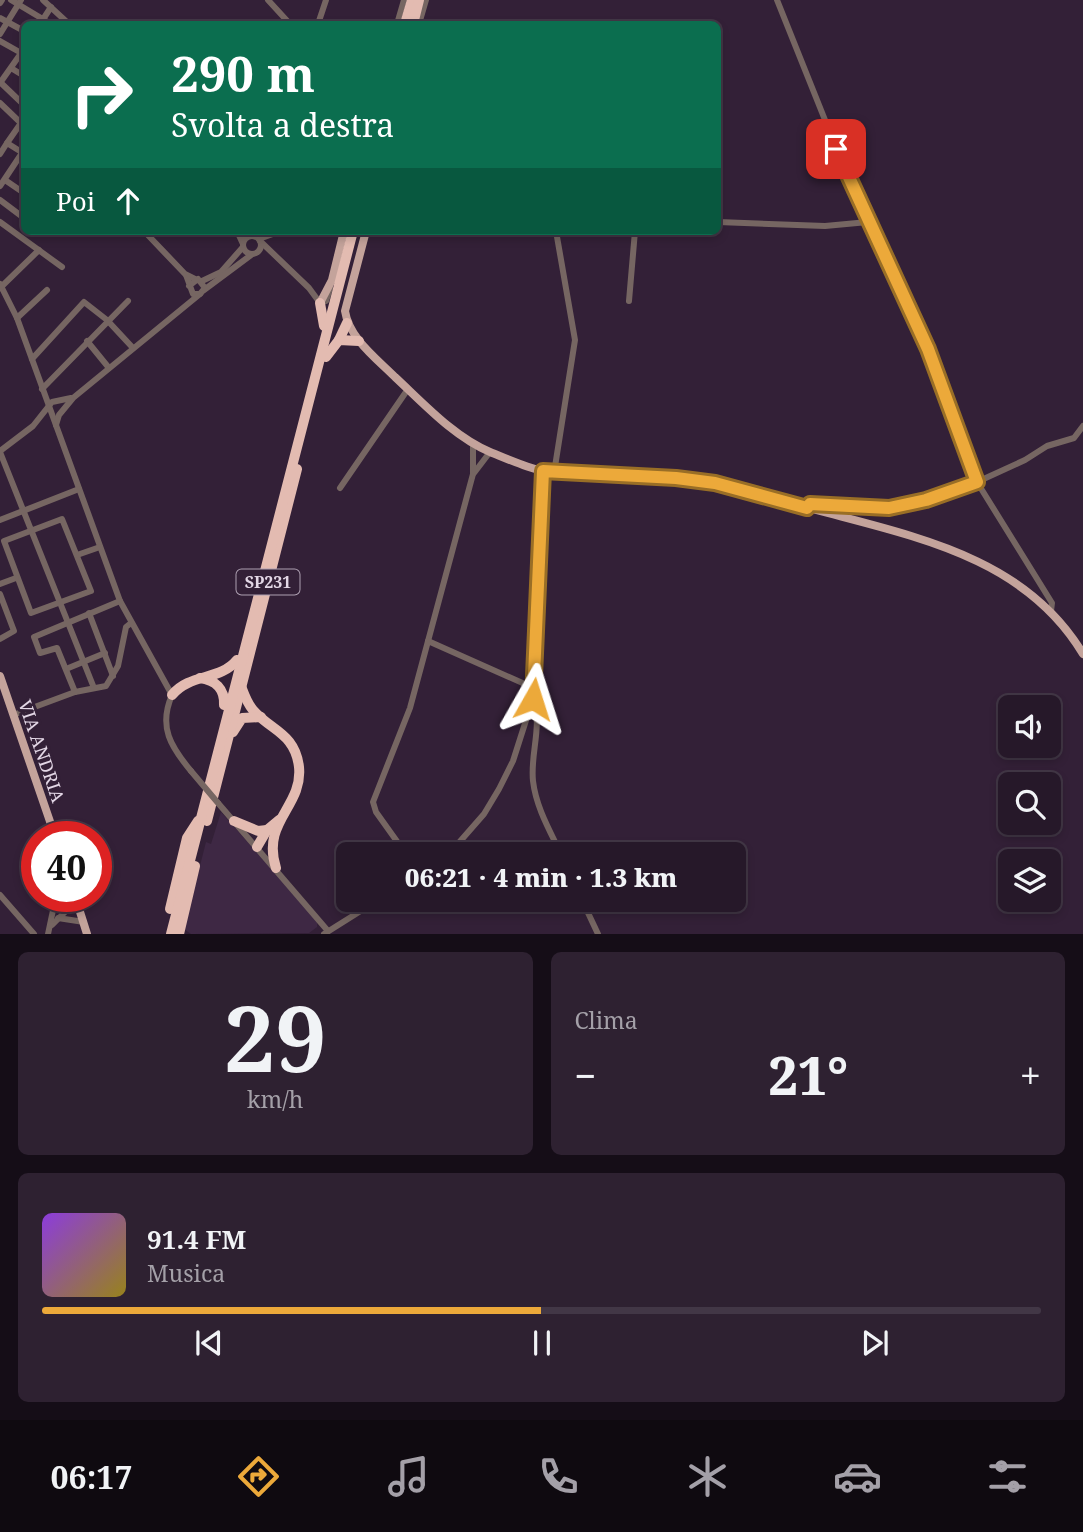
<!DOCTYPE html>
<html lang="it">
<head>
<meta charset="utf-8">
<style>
  :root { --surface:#261829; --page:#2e2131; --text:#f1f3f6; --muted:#a4a0a8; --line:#423746; --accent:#eca93a }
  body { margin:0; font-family:"Noto Serif",serif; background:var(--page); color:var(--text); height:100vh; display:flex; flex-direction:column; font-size:26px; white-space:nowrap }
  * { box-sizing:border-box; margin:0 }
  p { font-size:23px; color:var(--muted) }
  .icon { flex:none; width:38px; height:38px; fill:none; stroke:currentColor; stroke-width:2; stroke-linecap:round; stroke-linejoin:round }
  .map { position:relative; height:934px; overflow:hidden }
  .details { display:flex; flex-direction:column; gap:18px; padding:18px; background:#150d17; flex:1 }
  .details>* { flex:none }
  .banner { position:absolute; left:21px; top:21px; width:700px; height:214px; border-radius:10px; box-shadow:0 4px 10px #0003,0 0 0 2px var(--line); background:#0b6e4f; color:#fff; overflow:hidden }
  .fabs { position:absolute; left:998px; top:695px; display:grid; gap:14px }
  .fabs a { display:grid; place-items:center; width:63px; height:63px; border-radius:10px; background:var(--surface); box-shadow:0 4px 10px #0003,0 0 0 2px var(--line); font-size:35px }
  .speed { position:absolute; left:21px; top:821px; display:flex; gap:14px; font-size:35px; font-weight:700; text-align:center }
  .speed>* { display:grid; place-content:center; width:91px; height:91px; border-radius:50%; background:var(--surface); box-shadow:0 4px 10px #0003,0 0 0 2px var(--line); line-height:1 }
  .speed .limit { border:10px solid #d22; background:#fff; color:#111 }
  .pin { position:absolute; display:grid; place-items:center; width:60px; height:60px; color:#fff; margin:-30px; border-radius:14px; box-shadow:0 4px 10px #0006 }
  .me { position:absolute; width:77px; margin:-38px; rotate:6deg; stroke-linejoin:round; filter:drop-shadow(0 0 5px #0008) }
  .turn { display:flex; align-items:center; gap:24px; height:147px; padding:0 35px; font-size:32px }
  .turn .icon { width:91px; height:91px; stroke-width:2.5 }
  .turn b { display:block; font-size:49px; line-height:60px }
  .then { display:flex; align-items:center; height:66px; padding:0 35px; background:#0003; gap:14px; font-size:26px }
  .big { font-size:52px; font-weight:800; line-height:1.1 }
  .details .card { flex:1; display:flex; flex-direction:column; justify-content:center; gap:10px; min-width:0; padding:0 24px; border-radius:10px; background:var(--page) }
  .details .dial { align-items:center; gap:0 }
  .dial b { font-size:91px; line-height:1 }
  .song { display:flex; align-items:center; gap:21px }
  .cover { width:84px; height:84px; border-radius:10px; background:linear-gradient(135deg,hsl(270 70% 55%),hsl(50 70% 35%)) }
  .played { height:7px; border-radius:4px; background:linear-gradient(90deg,var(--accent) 50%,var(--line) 50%) }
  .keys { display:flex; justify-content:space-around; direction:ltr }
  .heat { display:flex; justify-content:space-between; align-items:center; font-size:38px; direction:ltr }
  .details .tiles { flex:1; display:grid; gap:18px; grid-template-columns:1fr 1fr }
  .card:last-child { grid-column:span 2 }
  .trip { position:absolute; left:336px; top:842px; width:410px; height:70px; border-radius:10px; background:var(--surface); box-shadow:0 4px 10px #0003,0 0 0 2px var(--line); font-weight:800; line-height:70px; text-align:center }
  .dock { display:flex; height:112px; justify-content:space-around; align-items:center; background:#0f0a10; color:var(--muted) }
  .dock .icon { width:49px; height:49px }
  .dock .current { color:var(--accent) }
  .dock b { font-size:32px; color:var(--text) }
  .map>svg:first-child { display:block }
  .built { fill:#3e2844 }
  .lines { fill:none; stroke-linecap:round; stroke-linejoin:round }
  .minor { stroke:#766662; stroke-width:6 }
  .major { stroke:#c4a39b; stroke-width:8 }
  .highway { stroke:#e3bbb1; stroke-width:10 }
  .minor-bridge { stroke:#766662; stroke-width:6 }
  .route-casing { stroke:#996e26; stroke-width:18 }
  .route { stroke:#eca93a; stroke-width:12 }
  .labels { text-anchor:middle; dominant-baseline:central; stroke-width:6; stroke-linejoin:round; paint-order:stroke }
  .shield { fill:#332037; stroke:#aea0b2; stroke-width:2 }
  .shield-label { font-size:16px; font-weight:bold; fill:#e3d7e6 }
  .street-label { font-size:18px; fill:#e3d7e6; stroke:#332037 }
</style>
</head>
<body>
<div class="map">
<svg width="1083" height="934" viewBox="0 0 1083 934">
  <rect width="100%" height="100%" fill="#332037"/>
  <path class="built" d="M221 812 317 920V927L309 933 191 934 184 929 206 842 211 844Z"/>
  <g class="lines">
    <g class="minor">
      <path d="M11 0 51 24"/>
      <path d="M43 0 69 24"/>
      <path d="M268 0 290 24"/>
      <path d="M777 0 855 195 928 349 977 482 1052 603 1051 611"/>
      <path d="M0 3 2 0"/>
      <path d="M0 18 24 31"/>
      <path d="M40 24 51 7"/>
      <path d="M318 24 326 0"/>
      <path d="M397 24 404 0"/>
      <path d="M419 24 426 0"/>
      <path d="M0 34 21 0"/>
      <path d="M0 41 23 54"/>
      <path d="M11 68 24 76"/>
      <path d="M0 82 24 105"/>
      <path d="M0 83 24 49"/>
      <path d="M0 103 24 126"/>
      <path d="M7 143 21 123"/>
      <path d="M0 154 7 143 23 153"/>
      <path d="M5 180 24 193"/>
      <path d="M0 186 24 150"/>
      <path d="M0 200 24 218"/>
      <path d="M0 222 62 267"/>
      <path d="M718 222 825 226 868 222"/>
      <path d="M144 231 185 274 195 279"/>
      <path d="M237 231 243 244"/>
      <circle cx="252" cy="245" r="9"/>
      <path d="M259 239 281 231"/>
      <path d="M260 241 309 288 320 303 326 301 330 288"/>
      <path d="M186 275 193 294H200L205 288 198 279 189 286"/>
      <path d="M202 281 221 272 243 247"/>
      <path d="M0 284 17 318 120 601 172 695C158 727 171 747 191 771"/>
      <path d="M0 288 39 250"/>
      <path d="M204 290 251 255"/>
      <path d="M629 301 635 231"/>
      <path d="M17 318 47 290"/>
      <path d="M87 341 109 368"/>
      <path d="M32 359 84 302 107 320 133 348"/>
      <path d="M42 389 128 301"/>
      <path d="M56 425 59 415 73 398 200 294"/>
      <path d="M0 451 33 426 52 402 71 398"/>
      <path d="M0 452 94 688"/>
      <path d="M474 473 490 452"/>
      <path d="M554 473 575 340 556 231"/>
      <path d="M340 488 408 389"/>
      <path d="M807 508 810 504 889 508 926 500 977 482 1025 460 1047 446 1074 438 1083 426"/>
      <path d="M62 519 91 591 31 613 4 541Z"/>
      <path d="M0 520 79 489"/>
      <path d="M77 555 100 547"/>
      <path d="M0 584 16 578"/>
      <path d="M0 594 14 631 0 639"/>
      <path d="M89 613 113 676"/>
      <path d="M428 641 536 689"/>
      <path d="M66 669 105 653"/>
      <path d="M75 692 57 648 40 653 34 637 120 601"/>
      <path d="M533 699C543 726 530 753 533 781 536 807 550 831 561 854"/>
      <path d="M13 715 75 692 106 686 118 666 126 627 131 623"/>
      <path d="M218 803 328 931"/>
      <path d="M406 854 376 812 373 802 410 708 473 474V443"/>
      <path d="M449 854 484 814 499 789 513 761 536 689 543 471"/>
      <path d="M0 895 34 934"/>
      <path d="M582 900 598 934"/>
      <path d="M55 908 62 901H76"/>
      <path d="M58 918 84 922"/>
      <path d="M52 925 76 901"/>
      <path d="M48 934 56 896"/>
      <path d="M324 934 378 900"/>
    </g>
    <g class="major">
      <path d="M366 231 345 311C349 338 376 358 395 377 423 403 454 437 490 452 510 460 534 471 555 473 596 477 637 474 677 478 725 483 770 498 816 510 917 537 1026 558 1083 654"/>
      <path d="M320 303 332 280 344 231"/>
      <path d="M0 676 55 836"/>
      <path d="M75 896 87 934"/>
    </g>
    <g class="highway">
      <path d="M405 24 412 0"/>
      <path d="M413 24 419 0"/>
      <path d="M320 303 324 326"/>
      <path d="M339 340 347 323"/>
      <path d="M326 357 339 340 359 341"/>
      <path d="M200 678C215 680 225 689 224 705"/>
      <path d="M241 686C244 694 247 703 253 710 271 731 295 733 299 767 303 807 261 821 276 868"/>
      <path d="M172 695C190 673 220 681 237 660"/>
      <path d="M233 732 242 718 261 717"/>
      <path d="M207 821 297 469"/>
      <path d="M234 821 258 831 267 830"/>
      <path d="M257 847 267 830 279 820"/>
      <path d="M170 909 187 838 198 821"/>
      <path d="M171 934 353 231"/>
      <path d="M179 934 195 866"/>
    </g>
    <path class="minor-bridge" d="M191 771 218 803"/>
  </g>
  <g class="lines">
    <defs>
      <path id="route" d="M533 699 543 471 676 478 715 483 807 508 810 504 889 508 926 500 977 482 928 349 836 149"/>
    </defs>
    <use href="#route" class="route-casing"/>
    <use href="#route" class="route"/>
  </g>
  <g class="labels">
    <rect class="shield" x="236.5" y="569.5" width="63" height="25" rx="5"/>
    <g class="shield-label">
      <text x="268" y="582">SP231</text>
    </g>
    <g class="street-label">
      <text transform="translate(42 751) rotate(71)">VIA ANDRIA</text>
    </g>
  </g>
</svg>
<div class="fabs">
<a><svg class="icon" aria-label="sound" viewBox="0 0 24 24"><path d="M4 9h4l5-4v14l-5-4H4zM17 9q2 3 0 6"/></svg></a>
<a><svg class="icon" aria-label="search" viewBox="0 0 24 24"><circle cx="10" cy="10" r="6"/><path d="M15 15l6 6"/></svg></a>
<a><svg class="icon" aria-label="layers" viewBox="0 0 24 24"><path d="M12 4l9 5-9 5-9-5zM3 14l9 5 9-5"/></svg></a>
</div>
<div class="speed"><div class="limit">40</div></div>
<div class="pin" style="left:836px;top:149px;background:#d93025"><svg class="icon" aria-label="arrive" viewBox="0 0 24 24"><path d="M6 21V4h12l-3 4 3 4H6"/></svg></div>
<svg class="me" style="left:533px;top:699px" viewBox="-20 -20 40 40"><path d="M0-17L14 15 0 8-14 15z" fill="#eca93a" stroke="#fff" stroke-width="4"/></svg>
<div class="trip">06:21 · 4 min · 1.3 km</div>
<div class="banner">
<div class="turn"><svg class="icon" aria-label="right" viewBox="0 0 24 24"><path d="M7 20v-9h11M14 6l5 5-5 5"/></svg><div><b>290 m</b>Svolta a destra</div></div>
<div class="then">Poi<svg class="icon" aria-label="ahead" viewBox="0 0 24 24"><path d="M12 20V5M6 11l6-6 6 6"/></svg></div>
</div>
</div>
<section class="details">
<div class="tiles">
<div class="card dial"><b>29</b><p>km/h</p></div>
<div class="card"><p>Clima</p>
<div class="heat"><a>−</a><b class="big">21°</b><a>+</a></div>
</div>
<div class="card">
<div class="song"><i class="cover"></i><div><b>91.4 FM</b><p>Musica</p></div></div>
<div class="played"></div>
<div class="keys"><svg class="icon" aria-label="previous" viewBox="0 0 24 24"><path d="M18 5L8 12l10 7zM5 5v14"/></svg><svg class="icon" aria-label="pause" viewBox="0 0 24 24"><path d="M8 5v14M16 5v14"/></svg><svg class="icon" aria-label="next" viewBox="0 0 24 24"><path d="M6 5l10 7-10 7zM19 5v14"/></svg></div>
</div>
</div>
</section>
<nav class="dock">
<b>06:17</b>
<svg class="icon current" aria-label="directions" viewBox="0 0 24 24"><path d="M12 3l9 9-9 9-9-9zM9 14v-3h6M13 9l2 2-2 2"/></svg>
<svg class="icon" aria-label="music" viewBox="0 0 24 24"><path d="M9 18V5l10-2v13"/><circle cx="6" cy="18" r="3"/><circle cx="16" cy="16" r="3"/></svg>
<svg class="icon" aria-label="phone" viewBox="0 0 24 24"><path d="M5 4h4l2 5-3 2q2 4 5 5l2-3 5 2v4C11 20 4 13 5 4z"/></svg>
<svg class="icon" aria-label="climate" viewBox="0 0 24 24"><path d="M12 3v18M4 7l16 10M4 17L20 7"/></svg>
<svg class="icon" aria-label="car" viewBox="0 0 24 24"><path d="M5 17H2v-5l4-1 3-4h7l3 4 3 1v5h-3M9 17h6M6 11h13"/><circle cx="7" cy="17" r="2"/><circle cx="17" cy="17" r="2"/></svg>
<svg class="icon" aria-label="filters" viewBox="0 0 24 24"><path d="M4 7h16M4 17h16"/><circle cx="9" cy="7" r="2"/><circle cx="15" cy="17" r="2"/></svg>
</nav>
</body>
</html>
